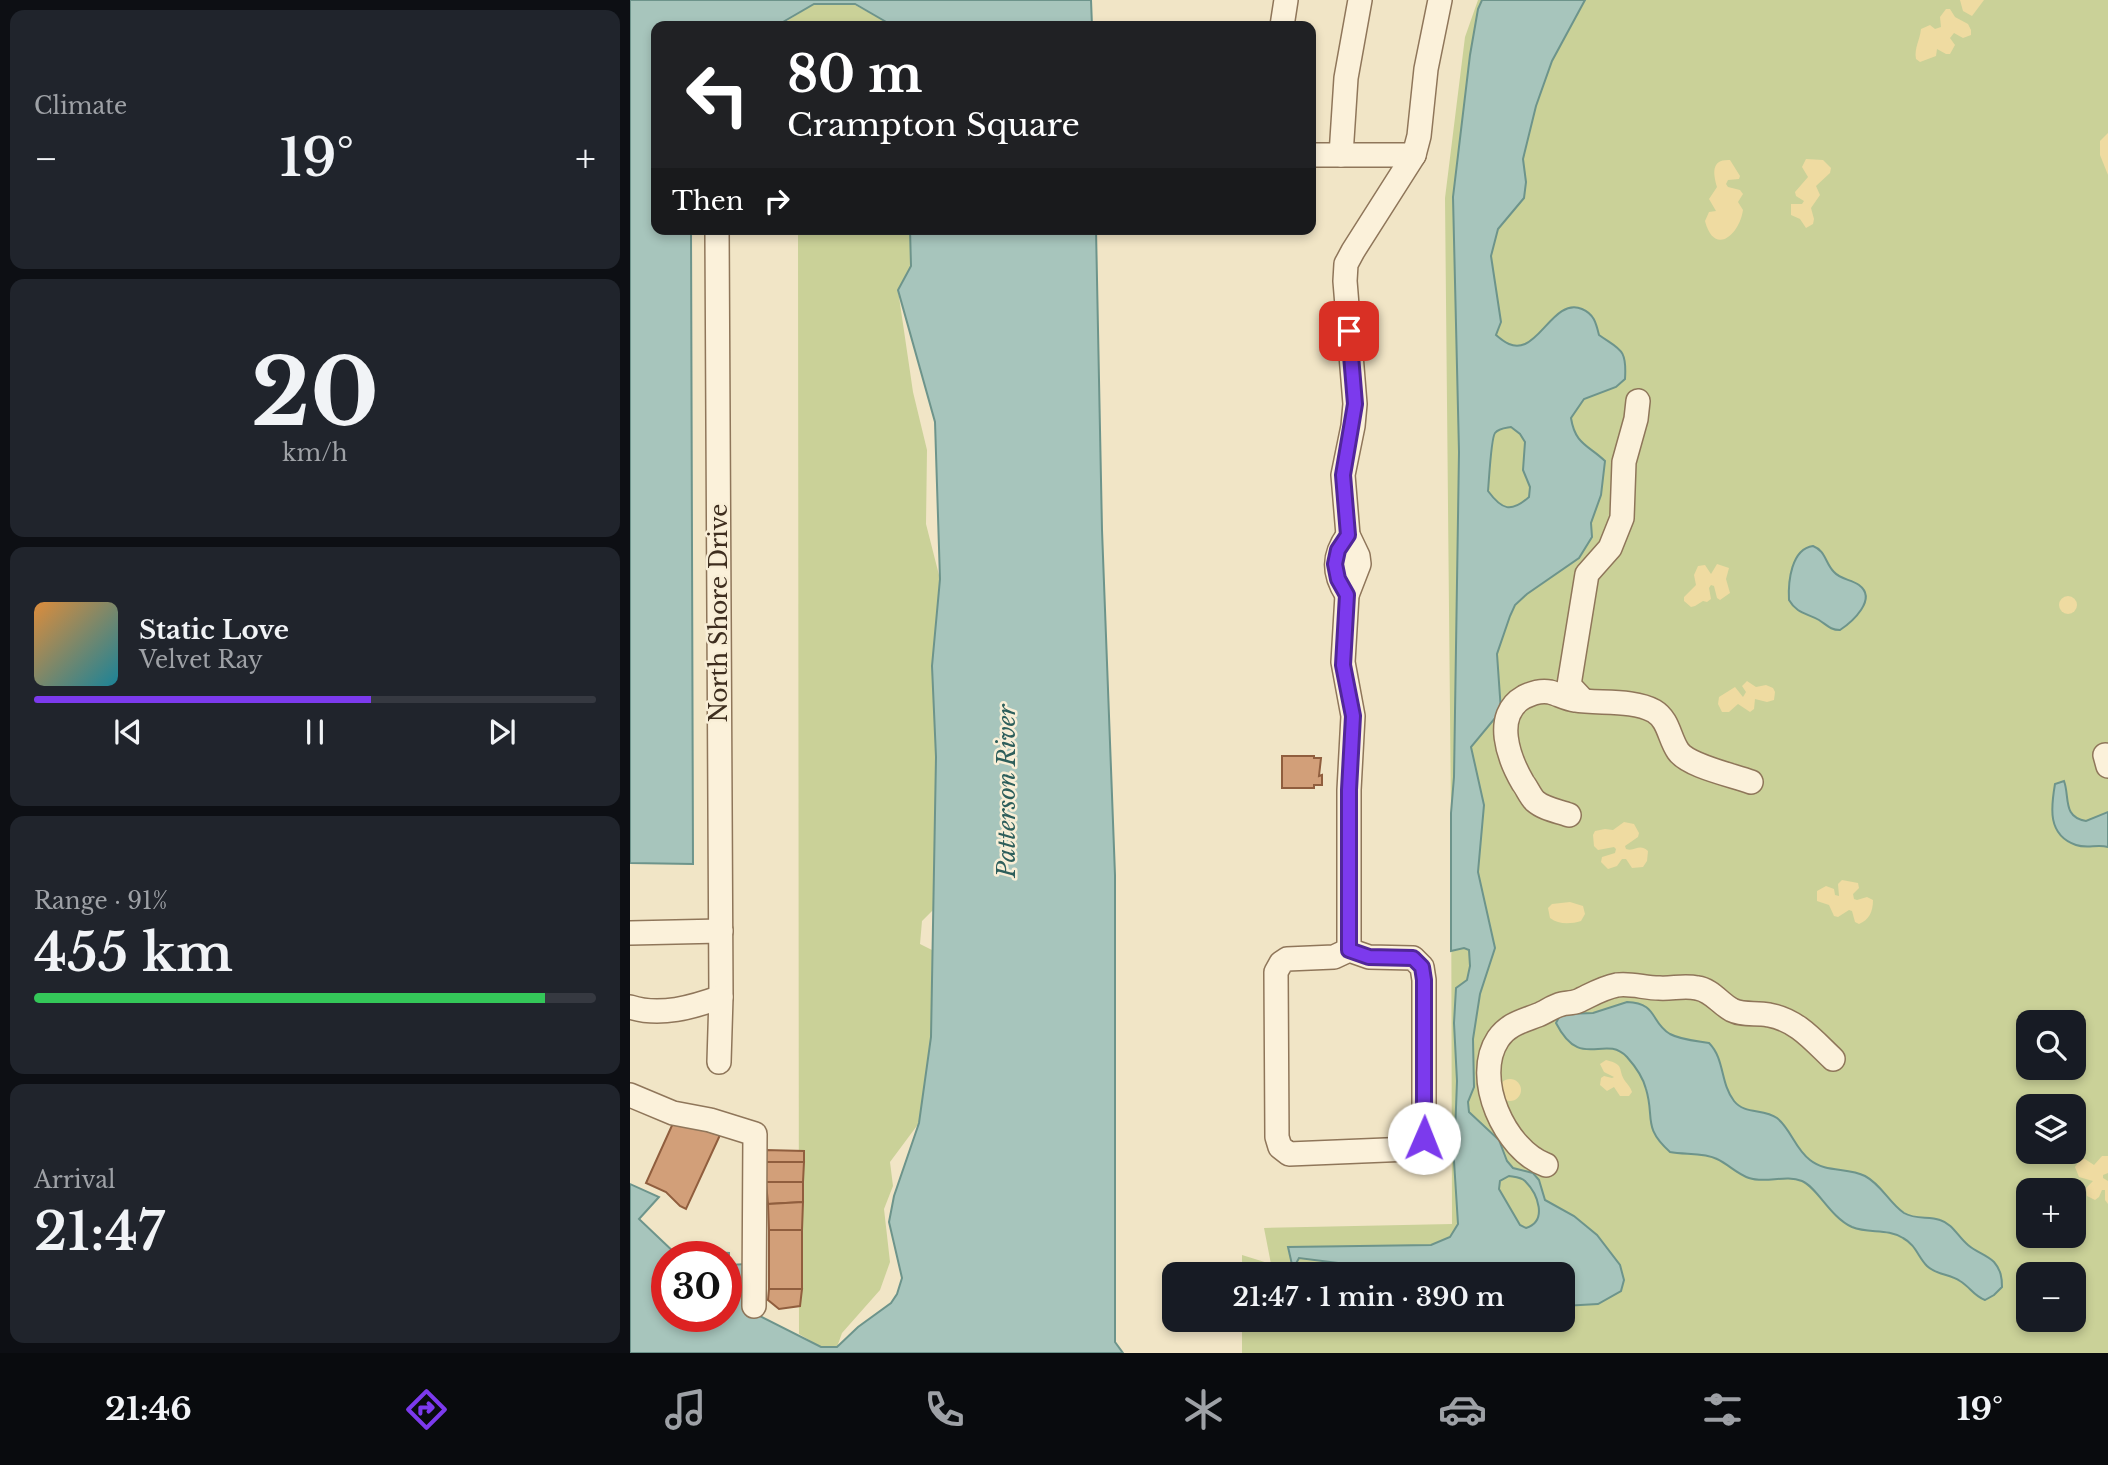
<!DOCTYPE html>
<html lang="en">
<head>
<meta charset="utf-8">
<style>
  :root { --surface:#171b24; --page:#20242c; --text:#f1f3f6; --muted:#9ea1a6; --line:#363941; --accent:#7c3aed }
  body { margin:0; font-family:"Libre Baskerville",serif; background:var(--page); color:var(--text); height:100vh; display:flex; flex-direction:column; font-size:26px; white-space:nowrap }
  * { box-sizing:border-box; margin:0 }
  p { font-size:23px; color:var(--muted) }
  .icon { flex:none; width:38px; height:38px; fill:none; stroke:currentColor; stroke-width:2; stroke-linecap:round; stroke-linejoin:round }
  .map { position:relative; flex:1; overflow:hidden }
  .panel { display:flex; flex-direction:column; gap:10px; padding:10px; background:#0d0f14; width:630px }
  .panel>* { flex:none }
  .banner { position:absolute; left:21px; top:21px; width:665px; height:214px; border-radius:14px; box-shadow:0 4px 10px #0003; background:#202124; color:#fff; overflow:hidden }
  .controls { position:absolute; left:1386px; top:1010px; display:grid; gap:14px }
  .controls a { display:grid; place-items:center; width:70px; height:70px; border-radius:14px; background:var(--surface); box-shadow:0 4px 10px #0003; font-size:35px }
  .speed { position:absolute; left:21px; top:1241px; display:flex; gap:14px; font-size:35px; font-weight:700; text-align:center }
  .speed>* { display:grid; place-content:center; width:91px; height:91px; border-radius:50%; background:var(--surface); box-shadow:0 4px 10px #0003; line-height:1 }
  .speed .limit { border:10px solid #d22; background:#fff; color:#111 }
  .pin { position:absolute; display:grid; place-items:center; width:60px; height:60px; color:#fff; margin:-30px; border-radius:14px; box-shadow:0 4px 10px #0006 }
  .me { position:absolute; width:77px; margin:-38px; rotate:1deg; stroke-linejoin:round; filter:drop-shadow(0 0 5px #0008) }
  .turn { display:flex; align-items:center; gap:24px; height:147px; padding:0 21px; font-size:32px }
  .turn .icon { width:91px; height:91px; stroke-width:2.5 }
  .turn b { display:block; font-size:49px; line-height:60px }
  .then { display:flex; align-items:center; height:66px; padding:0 21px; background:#0003; gap:14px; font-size:26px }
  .big { font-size:52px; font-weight:600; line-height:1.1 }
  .panel .tile { flex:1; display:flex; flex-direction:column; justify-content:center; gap:10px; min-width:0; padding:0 24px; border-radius:14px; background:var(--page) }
  .panel .dial { align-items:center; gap:0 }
  .dial b { font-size:91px; line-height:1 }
  .song { display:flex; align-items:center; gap:21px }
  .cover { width:84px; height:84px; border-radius:10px; background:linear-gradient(135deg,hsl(30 70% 55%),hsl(190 70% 35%)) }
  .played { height:7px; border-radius:4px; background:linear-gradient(90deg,var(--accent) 60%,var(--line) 60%) }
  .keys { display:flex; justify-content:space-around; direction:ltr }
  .heat { display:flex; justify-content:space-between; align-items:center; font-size:38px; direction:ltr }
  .charge { height:10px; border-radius:5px; background:linear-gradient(90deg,#34c759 91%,var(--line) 0) }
  .trip { position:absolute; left:532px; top:1262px; width:413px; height:70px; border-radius:14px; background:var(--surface); box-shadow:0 4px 10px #0003; font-weight:600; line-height:70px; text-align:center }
  .dock { display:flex; height:112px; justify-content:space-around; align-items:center; background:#090b0e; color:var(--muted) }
  .dock .icon { width:49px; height:49px }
  .dock .current { color:var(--accent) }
  .dock b { font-size:32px; color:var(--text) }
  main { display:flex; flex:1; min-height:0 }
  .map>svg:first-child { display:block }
  .green { fill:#cad198; fill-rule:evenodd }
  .sand { fill:#efdba1 }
  .water { fill:#a7c5bc; stroke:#6d948b; stroke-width:2; fill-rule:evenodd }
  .building { fill:#d29f79; stroke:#905e3e; stroke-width:2 }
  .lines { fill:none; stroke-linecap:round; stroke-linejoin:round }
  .minor-casing { stroke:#8f765a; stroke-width:26 }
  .minor { stroke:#fbf1da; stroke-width:23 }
  .route-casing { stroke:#51269a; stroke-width:18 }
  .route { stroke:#7c3aed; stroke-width:12 }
  .labels { text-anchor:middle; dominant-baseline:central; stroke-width:5; stroke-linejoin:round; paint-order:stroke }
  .street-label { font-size:23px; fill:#3e2e1f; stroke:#f8eed6 }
  .water-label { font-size:24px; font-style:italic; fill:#2d5e5b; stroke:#f8eed6 }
</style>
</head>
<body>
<main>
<section class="panel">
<div class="tile"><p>Climate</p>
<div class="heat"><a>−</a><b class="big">19°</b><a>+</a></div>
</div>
<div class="tile dial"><b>20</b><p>km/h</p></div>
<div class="tile">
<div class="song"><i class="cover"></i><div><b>Static Love</b><p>Velvet Ray</p></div></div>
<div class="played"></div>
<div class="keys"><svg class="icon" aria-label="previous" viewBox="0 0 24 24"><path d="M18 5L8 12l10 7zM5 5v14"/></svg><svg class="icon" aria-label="pause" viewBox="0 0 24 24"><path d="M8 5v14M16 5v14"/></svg><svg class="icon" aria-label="next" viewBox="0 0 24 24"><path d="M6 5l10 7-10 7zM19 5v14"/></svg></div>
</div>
<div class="tile"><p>Range · 91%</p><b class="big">455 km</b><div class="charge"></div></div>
<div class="tile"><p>Arrival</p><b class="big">21:47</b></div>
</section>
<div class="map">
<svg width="1478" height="1353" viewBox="0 0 1478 1353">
  <rect width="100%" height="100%" fill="#f1e5c6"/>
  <g class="green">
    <path d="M848 0H1478V1353H612V1320H933V1274H612V1255L641 1264 634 1228 822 1224 821 813 815 198 835 37ZM1398 1022H1444V1068H1398ZM1398 1106H1444V1152H1398ZM1398 1190H1444V1236H1398ZM1398 1274H1444V1320H1398Z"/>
    <path d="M184 4H223L258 23V26H149Z"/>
    <path d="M168 229H280L281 266 268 290 283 392 297 450 296 524 310 579 302 666 306 757 303 910 292 921 290 944 302 950 301 1037 289 1123 260 1162 263 1186 254 1209 260 1262 250 1290 212 1333 207 1347H191L169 1334Z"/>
  </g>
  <g class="sand">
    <path d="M1330 0H1354L1342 16 1333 11Z"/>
    <path d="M1316 9H1320L1325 17 1338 24 1341 30V35L1333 38 1324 33 1320 38 1325 45 1320 54H1316L1307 49 1306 56 1290 62 1286 59C1284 48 1290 40 1291 29L1300 25 1305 29 1311 27 1310 17Z"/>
    <path d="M1478 133V175L1470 155V141Z"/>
    <path d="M1176 159 1193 160 1201 168 1200 173 1186 186 1190 195 1181 208 1184 219 1183 224 1176 228 1170 219 1161 215V204H1172L1174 201 1166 196 1165 192 1178 177 1172 167Z"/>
    <path d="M1100 160 1110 176 1109 179 1098 180 1096 184 1098 187 1110 190 1113 194 1108 202 1113 210C1109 236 1084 256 1075 221L1079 212 1086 211 1079 199 1087 187C1083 173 1081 159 1100 160Z"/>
    <path d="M1087 564 1099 568 1096 579 1100 593 1090 600 1087 598 1084 586 1081 585 1079 588 1081 599 1077 602 1073 601 1065 606 1061 607 1054 601V597L1066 585 1064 575 1068 566 1075 565 1081 574Z"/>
    <circle cx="1438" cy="605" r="9"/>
    <path d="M1117 681 1126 687 1136 685 1143 688 1145 692 1144 700 1137 702 1125 699 1124 709 1120 712 1108 704 1099 712H1092L1088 704 1089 697 1105 687 1113 697 1116 692 1112 686Z"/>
    <path d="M994 822 1004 824 1009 833 1008 837 995 846 996 849C1005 852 1009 843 1018 851L1017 861 1013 867 1002 868 996 859H992L987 866 978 869 971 862 972 857 985 853 986 849 984 847 968 850 964 846 963 835 965 831 975 829 983 830Z"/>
    <path d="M1212 880 1228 883 1229 888 1223 894 1224 899 1227 900 1237 897 1243 900C1243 912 1239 920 1229 924L1225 922 1222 911 1219 910 1208 917 1204 916 1199 905 1187 901V891L1196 886 1204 889 1205 895 1209 896 1208 884Z"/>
    <path d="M940 902 953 906 955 914 951 921C941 924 929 925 920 918L918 908 922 904Z"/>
    <path d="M976 1060C996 1065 987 1069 995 1081 998 1085 1001 1088 1002 1092L999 1096H990L984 1087 977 1091 970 1085 971 1078 974 1076 982 1078 984 1077 974 1072 970 1064Z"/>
    <circle cx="880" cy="1090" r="11"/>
    <path d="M1472 1156H1478V1173L1473 1175V1178L1478 1181V1204L1475 1200V1190H1472L1469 1197 1465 1200 1457 1196 1456 1188 1463 1181 1449 1177 1445 1167 1450 1160 1455 1159 1464 1165Z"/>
  </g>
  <g class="water">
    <path d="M0 0H461L462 26H258V23L225 4H184L146 26H26V229H61L63 864 0 863Z"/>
    <path d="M852 0H955L922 61 906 106 893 159 896 182 894 198 868 229 861 256 871 322 866 335C874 342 883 349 895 344 914 336 928 299 952 309 964 314 966 323 969 335 990 350 997 348 995 379L986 387 954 399 941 418C945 444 958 445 975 461L971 495 961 523 962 537 949 558 897 594 885 605 880 616 867 654 871 711 841 747 854 805 848 872 865 948 850 994 843 1039 844 1087 838 1102 839 1112 869 1140 877 1161 883 1168 903 1173 909 1180 915 1200 944 1216 967 1235 990 1265 994 1280 991 1291 968 1304 933 1306V1274H763L716 1264 669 1258 663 1269 658 1247 801 1245 820 1237 828 1224 824 1161 827 1081 824 1023 826 988 837 980 840 966 839 950 834 948 821 951V813L824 777 829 452 823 197 840 55 848 9ZM881 427 890 434 895 442 893 470 900 487 899 497C881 513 872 510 858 491 859 481 861 438 865 433 869 428 876 428 881 427ZM879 1176C885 1177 891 1177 895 1181 908 1194 918 1221 896 1228L890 1225 869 1189 870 1181Z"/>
    <path d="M280 229H466L472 530 485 875V1342L493 1353H0V1184L29 1197 9 1219 48 1256H37V1316H96V1256H86V1252L99 1253V1265L116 1264V1309L191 1347H207L228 1327 261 1303 267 1294 272 1278 259 1222 264 1196 289 1123 301 1037 306 757 302 666 310 579 305 422 268 290 281 266Z"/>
    <path d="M1183 546C1196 551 1195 563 1204 572 1211 580 1221 579 1229 585 1248 599 1222 622 1210 630 1200 630 1197 625 1189 620 1177 613 1167 614 1159 600 1158 582 1161 549 1183 546Z"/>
    <path d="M1434 781C1440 797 1432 817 1456 821L1478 812V847C1467 844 1457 849 1446 845 1417 835 1421 807 1425 784Z"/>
    <path d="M997 1002C1028 1003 1020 1022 1040 1034 1051 1040 1067 1041 1079 1043 1095 1059 1090 1083 1104 1101 1115 1115 1134 1108 1147 1118 1161 1129 1165 1149 1180 1160 1196 1173 1218 1167 1235 1176 1252 1185 1259 1203 1274 1213 1286 1220 1298 1216 1310 1220 1323 1224 1328 1237 1338 1245 1346 1252 1357 1255 1364 1262 1371 1270 1372 1278 1372 1287L1364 1295 1355 1300C1344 1296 1340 1287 1330 1281 1320 1274 1306 1275 1297 1266 1288 1257 1286 1245 1273 1238 1257 1228 1239 1234 1222 1227 1200 1217 1187 1187 1172 1181 1155 1174 1136 1184 1119 1178 1107 1174 1098 1164 1087 1159 1074 1152 1054 1155 1040 1152 1012 1127 1025 1118 1016 1089 1013 1077 1005 1066 997 1057 974 1033 951 1072 926 1023L929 1017 936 1014 963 1013Z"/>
  </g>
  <g class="building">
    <path d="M652 756H684V758H691L689 776 692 775V785H684V788H652Z"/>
    <path d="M44 1121 90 1135 56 1209 50 1206 36 1192 16 1183Z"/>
    <path d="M135 1150 174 1151V1162H135Z"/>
    <path d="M135 1162H174L173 1182H136Z"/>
    <path d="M136 1182H173V1202L138 1204Z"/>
    <path d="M173 1202 172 1230H139L138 1204Z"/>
    <rect x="139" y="1230" width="33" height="59"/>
    <path d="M139 1289H172L170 1306 149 1309 138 1300Z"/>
  </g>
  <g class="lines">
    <defs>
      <g id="minor">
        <path d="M652 26 656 0"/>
        <path d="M681 155H784"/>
        <path d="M711 155 716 78 730 0"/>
        <path d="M87 229 91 997 89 1062"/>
        <path d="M717 595C703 573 703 556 718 535"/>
        <path d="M953 700 939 685 957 574 980 548 992 518 994 462 1006 419 1008 401"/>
        <path d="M1475 755 1478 766"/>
        <path d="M939 815C928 811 914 809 905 801 900 796 897 788 893 783 879 759 862 715 894 697 902 693 911 690 920 692 928 694 936 699 945 700 968 704 1003 699 1024 711 1039 720 1039 738 1048 751 1058 766 1102 775 1121 782"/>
        <path d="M0 933 91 931"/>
        <path d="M719 950V790L723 716 713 662 717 595 729 564 728 556 718 535 713 475 723 426 725 404 715 281 716 264 723 251 784 155 789 136 796 69 810 0"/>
        <path d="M719 950 739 957 783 958 792 967 794 980V1137L787 1147 780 1149 659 1154 650 1147 647 1137 646 972 651 963 657 959 704 957Z"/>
        <path d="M0 1007C30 1017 63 1007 91 997"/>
        <path d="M0 1095 43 1113 80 1120 125 1134 124 1306"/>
        <path d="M916 1165C875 1150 842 1078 868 1039 878 1024 893 1021 908 1015 916 1012 923 1006 932 1004 937 1003 943 1003 948 1001 961 995 972 988 987 985 1001 983 1015 988 1029 988 1042 989 1054 985 1067 988 1082 990 1089 1003 1102 1010 1114 1016 1126 1012 1139 1015 1167 1020 1183 1040 1203 1059"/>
      </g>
    </defs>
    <use href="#minor" class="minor-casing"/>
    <use href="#minor" class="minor"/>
  </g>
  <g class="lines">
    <defs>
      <path id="route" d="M719 331 725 404 713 475 718 535 708 550 705 564 708 579 717 595 713 665 723 716 719 790V950L739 957 783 958 792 967 794 980V1138"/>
    </defs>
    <use href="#route" class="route-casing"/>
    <use href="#route" class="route"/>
  </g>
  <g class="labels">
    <g class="street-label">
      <text transform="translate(89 613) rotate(-90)">North Shore Drive</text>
    </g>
    <g class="water-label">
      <text transform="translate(376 791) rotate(-90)">Patterson River</text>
    </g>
  </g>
</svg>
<div class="controls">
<a><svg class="icon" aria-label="search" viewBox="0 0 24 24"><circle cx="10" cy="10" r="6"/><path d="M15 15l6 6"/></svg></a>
<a><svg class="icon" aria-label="layers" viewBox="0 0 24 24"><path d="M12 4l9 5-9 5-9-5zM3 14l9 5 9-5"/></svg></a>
<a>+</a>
<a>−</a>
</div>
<div class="speed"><div class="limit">30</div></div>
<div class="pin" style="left:719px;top:331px;background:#d93025"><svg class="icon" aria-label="arrive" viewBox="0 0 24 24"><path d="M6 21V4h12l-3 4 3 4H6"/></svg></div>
<svg class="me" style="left:794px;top:1138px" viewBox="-20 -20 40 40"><circle r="19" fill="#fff"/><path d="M0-13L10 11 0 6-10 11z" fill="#7c3aed"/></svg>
<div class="trip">21:47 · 1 min · 390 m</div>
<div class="banner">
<div class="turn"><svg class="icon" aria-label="left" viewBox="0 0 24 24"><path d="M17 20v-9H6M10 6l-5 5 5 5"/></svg><div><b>80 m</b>Crampton Square</div></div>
<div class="then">Then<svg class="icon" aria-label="right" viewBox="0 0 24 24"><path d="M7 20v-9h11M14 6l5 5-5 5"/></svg></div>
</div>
</div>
</main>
<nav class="dock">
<b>21:46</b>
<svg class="icon current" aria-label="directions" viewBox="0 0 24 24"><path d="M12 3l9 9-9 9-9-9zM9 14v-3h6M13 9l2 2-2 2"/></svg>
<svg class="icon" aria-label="music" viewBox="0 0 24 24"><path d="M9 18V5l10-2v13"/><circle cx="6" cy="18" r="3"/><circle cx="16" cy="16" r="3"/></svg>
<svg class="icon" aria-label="phone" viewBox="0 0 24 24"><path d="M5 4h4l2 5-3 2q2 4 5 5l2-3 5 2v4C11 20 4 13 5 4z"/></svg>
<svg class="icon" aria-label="climate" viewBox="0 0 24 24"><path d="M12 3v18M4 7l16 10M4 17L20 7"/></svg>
<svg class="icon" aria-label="car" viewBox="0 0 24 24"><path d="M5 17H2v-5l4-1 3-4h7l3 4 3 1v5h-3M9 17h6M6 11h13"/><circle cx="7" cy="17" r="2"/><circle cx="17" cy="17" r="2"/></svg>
<svg class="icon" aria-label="filters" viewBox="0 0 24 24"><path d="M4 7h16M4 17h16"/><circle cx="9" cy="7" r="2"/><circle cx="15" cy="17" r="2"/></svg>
<b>19°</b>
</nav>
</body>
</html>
